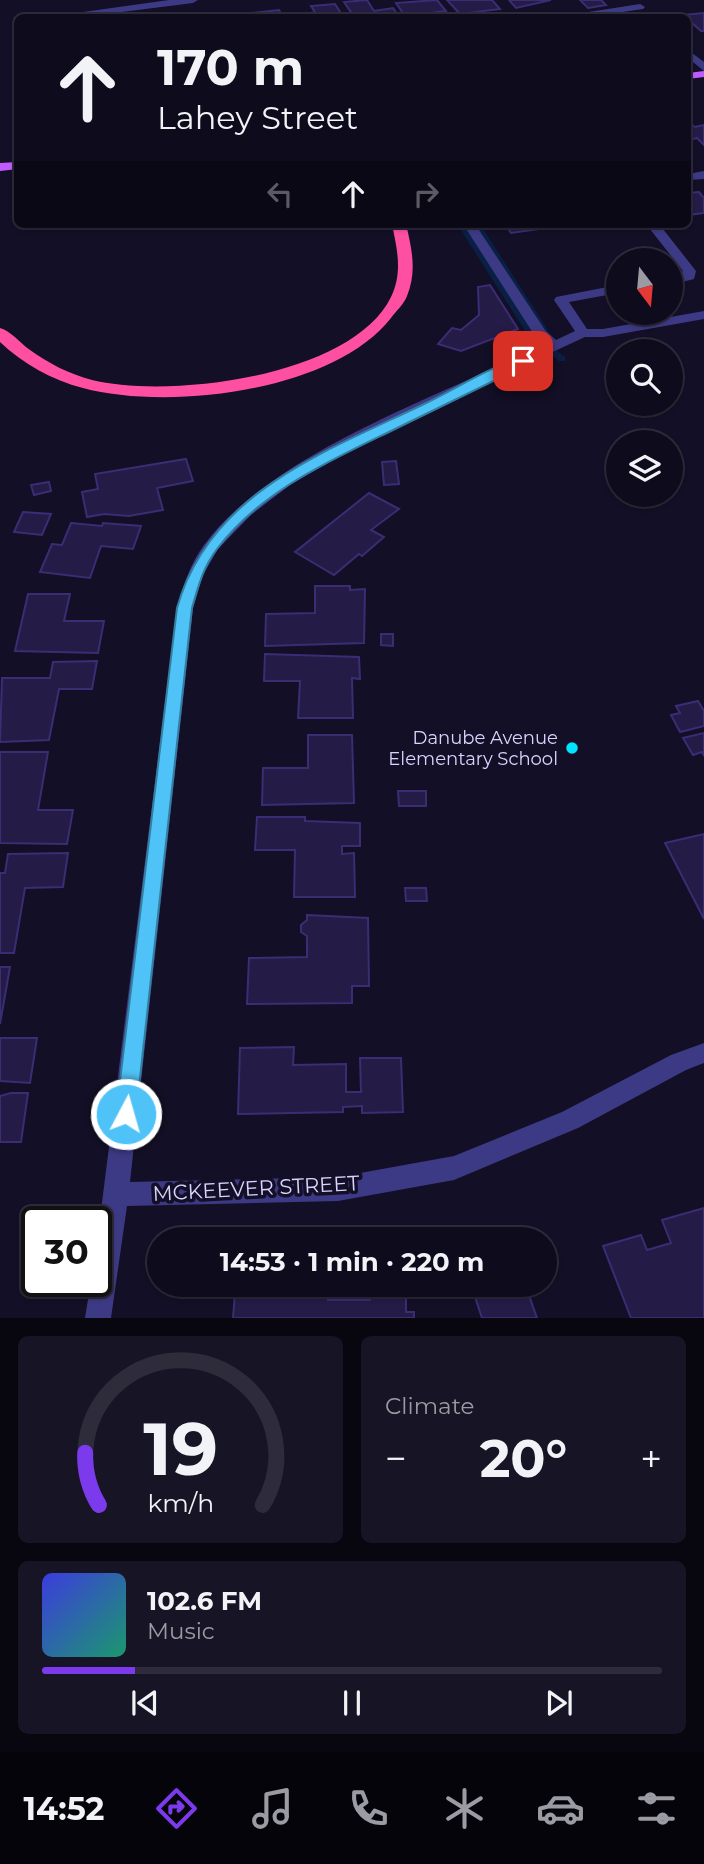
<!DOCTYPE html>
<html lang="en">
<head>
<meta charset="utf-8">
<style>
  :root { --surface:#0e0b1c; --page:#171425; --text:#f1f3f6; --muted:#9b9ba3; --line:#2e2b3b; --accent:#7c3aed }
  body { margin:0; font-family:Montserrat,sans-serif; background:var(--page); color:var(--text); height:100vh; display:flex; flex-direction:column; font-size:26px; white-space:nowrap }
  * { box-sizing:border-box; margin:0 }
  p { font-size:23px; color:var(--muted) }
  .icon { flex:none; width:38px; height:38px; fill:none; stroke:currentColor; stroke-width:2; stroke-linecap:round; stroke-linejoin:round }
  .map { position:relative; height:1318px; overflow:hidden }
  .side { display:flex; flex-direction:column; gap:18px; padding:18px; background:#08060f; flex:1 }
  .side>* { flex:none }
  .guide { position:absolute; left:14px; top:14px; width:677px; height:214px; border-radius:10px; box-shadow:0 2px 5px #0004,0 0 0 2px var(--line); background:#0e0b1c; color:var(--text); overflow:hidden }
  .needle { width:46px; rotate:164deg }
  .fabs { position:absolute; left:606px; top:248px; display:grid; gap:14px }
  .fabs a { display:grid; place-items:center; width:77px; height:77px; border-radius:50%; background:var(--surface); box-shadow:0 2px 5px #0004,0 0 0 2px var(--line); font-size:35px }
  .speed { position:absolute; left:21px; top:1206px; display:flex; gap:14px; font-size:35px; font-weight:700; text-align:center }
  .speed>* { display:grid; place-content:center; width:91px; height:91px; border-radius:50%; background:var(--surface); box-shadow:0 2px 5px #0004,0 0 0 2px var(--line); line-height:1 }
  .speed .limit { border:4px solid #111; border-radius:10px; background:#fff; color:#111 }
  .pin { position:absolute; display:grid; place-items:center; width:60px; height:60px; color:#fff; margin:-30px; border-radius:14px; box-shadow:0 4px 10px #0006 }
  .me { position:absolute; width:77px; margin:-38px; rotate:6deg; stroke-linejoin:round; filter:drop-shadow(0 0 5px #0008) }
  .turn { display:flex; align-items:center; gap:24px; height:147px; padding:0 28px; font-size:32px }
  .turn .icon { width:91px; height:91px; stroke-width:2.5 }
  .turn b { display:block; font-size:49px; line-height:60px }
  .lanes { display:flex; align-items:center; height:66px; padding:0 28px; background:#0003; justify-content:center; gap:35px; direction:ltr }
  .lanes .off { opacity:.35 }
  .big { font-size:52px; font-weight:700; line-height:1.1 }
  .side .tile { flex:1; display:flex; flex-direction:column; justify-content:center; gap:10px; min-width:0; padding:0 24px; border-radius:10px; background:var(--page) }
  .side .dial { align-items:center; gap:0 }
  .dial svg { height:182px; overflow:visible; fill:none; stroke:var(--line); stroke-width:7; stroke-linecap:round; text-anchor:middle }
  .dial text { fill:var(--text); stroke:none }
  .song { display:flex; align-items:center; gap:21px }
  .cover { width:84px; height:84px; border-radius:10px; background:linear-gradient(135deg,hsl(240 70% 55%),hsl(160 70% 35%)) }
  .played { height:7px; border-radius:4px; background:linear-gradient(90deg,var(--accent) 15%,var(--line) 15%) }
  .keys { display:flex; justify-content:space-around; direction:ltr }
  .heat { display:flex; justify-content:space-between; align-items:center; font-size:38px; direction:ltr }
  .side .tiles { flex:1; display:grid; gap:18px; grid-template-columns:1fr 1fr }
  .tile:last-child { grid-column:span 2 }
  .trip { position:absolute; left:147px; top:1227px; width:410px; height:70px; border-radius:35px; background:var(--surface); box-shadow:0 2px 5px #0004,0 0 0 2px var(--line); font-weight:700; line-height:70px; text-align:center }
  .menu { display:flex; height:112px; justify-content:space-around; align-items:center; background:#06040b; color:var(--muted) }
  .menu .icon { width:49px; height:49px }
  .menu .current { color:var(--accent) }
  .menu b { font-size:32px; color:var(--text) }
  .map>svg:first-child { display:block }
  .water { fill:#0a1f44 }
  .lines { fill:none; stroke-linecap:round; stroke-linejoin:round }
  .stream { fill:#0a1f44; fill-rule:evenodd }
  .building { fill:#241b47; stroke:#3b2d73; stroke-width:2 }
  .minor { fill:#3d3a85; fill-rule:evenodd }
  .major { fill:#c25bff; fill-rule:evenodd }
  .highway { fill:#ff4fa3; fill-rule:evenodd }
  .route { fill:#4fc3f7; stroke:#337fa1; stroke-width:2 }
  .poi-dot { fill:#00e5ff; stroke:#130f26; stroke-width:2.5 }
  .labels { text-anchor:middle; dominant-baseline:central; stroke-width:7; stroke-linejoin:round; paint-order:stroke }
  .poi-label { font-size:18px; fill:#d9d4ff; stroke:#130f26; text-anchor:end }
  .near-street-label { font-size:21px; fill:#d9d4ff; stroke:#130f26 }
</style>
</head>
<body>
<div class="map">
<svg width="704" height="1318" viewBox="0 0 704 1318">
  <rect width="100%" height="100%" fill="#130f26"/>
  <path class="water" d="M457 224H480L548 330 529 337Z"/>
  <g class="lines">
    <path class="stream" d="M528 322H534L536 335 565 357V361H559L529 338Z"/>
  </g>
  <g class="building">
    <path d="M367 0 374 11 393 8 400 18H355L344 2Z"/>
    <path d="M437 0 446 11 405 16 396 3Z"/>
    <path d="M447 0H492L500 9 460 14Z"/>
    <path d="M509 0H551L516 8Z"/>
    <path d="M580 0H601L606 5 588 8Z"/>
    <path d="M335 4 344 18 302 15 315 12 311 6Z"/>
    <path d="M279 10 283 18H242L241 14Z"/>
    <path d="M704 13V31H701L683 15Z"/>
    <path d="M688 122 695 127 704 125V145L697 138 688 140Z"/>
    <path d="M699 192 704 198V213L688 215V193Z"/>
    <path d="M505 224H574L511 233Z"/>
    <path d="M490 285 518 329 461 351 438 344 452 328 461 330 479 315 478 287Z"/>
    <path d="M186 459 193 481 157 488 163 510 129 516 104 514 87 517 82 492 98 489 95 474Z"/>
    <path d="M396 461 399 484 384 485 382 462Z"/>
    <path d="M49 482 51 491 34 495 31 485Z"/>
    <path d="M369 493 399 509 371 530 384 537 362 556 359 554 334 575 295 552Z"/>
    <path d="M23 512 51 514 42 535 14 532Z"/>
    <path d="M71 523 102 526 103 523 141 526 133 549 101 546 90 578 40 572 52 544 62 545Z"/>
    <path d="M315 586H350V590L365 589 364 643 265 646 266 614 315 613Z"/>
    <path d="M28 594H70L64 621H104L98 653 15 651Z"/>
    <path d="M381 634H393V646L381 645Z"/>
    <path d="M265 654 359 657 360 679 352 678 353 718H298L300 681H264Z"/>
    <path d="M97 661 92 689H59L49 740 0 742 2 678H50L53 662Z"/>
    <path d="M698 701 704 711V726L680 732 671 715 680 713 676 706Z"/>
    <path d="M704 733V756L702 752 693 755 683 738Z"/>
    <path d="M308 735H352L354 803 262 805 263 768H308Z"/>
    <path d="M0 752H48L38 810H73L67 844 0 843Z"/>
    <path d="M398 791H426V806H399Z"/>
    <path d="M257 817H305V821L360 823V846H342V854L354 853 355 897H294L295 850H255Z"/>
    <path d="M704 834V919L665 843Z"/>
    <path d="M68 853 63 887 25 888 14 953H0V873H5L8 854Z"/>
    <path d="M405 888H426L427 901H406Z"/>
    <path d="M307 915 368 918 369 986H352V1003L247 1004 249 958 307 957V936L301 932V925L307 920Z"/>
    <path d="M0 967H10L0 1024Z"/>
    <path d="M0 1038H37L30 1083 0 1081Z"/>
    <path d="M294 1047 293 1065 346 1064V1092H361L360 1058H401L403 1112 362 1113V1106L343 1107V1112L238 1114 240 1048Z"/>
    <path d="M11 1093H28L21 1142H0V1096Z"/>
    <path d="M704 1208V1318H631L603 1246 641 1235 647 1250 671 1243 662 1220Z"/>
    <path d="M506 1284H525L537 1318H482L474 1294Z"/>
    <path d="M235 1293 328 1294V1300H370L369 1294H406V1312H414V1318H233Z"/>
  </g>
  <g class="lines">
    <g class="minor">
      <path d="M169 0H198L193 3 74 18H40Z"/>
      <path d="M640 4 645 7 643 9 582 18H550Z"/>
      <path d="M688 50 704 62V71L688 58Z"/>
      <path d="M704 171V179L688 180V174Z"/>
      <path d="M463 224H475L545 330 556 340 575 331 554 300 556 297 618 285V293L569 302 587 329H603L704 311V319L603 337H585L381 432 290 485 251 515 218 549 203 575 193 608 130 1182 338 1177 454 1156 562 1112 671 1055 704 1043V1063L686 1070 578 1128 454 1180 338 1201 127 1206 111 1318H85L91 1281H96V1250L177 608C183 586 190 564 204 545 271 453 444 394 546 345L533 333Z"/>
      <path d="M646 224H659L696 271 694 279 670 285V277L683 271Z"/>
    </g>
    <g class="major">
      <path d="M704 71V77L688 79V73Z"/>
      <path d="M18 162V169L0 171V163Z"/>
    </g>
    <path class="highway" d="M392 224H406C412 250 417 271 407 296 404 304 396 311 391 318 333 392 168 411 83 388 52 380 23 364 0 342V328C11 331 20 343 30 350 48 363 69 374 92 380 169 399 352 377 391 297 403 272 397 249 392 224Z"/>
  </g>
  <path class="route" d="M523 357 528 358V364C483 386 438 408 393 430 329 461 261 491 217 549 203 567 198 587 192 608L136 1114 133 1121 126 1124 119 1121 116 1114 177 608C209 493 324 452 422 405 454 390 489 367 523 357Z"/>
  <circle class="poi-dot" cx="572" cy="748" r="7"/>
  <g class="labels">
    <g class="poi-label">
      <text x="558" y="738">Danube Avenue<tspan x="558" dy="21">Elementary School</tspan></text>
    </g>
    <g class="near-street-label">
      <text transform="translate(256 1188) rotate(-3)">MCKEEVER STREET</text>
    </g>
  </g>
</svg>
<div class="fabs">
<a><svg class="needle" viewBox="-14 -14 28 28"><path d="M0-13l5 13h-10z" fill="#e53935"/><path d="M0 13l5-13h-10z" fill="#9b9ba3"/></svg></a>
<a><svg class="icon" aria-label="search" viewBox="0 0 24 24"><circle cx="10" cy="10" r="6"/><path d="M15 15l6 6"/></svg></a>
<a><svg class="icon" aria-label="layers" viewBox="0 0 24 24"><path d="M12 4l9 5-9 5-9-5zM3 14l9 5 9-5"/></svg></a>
</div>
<div class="speed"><div class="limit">30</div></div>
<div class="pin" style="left:523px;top:361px;background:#d93025"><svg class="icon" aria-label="arrive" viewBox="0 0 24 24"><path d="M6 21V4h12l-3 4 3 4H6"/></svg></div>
<svg class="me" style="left:126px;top:1114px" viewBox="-20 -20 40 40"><circle r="17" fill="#4fc3f7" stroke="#fff" stroke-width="3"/><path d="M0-11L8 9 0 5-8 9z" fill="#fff"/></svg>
<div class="trip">14:53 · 1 min · 220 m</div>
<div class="guide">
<div class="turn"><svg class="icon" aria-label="ahead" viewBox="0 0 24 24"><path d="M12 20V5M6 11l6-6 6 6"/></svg><div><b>170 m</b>Lahey Street</div></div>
<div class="lanes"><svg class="icon off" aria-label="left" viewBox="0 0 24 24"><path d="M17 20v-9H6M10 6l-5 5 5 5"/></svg><svg class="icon" aria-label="ahead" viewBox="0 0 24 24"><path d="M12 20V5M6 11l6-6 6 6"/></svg><svg class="icon off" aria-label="right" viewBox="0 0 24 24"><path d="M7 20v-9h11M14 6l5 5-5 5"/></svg></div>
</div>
</div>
<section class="side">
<div class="tiles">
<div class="tile dial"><svg viewBox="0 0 100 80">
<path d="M14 69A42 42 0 1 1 86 69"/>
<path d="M14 69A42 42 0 0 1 8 46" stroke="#7c3aed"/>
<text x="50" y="56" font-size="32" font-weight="700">19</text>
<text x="50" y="72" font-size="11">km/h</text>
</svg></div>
<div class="tile"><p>Climate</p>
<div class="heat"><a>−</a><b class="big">20°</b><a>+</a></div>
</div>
<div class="tile">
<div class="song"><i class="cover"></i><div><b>102.6 FM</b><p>Music</p></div></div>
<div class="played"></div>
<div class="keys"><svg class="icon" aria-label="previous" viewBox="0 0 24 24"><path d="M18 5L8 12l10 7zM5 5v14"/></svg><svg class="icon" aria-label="pause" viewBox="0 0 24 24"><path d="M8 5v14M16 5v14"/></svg><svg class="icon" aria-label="next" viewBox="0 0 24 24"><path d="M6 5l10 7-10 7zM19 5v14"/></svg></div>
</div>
</div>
</section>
<nav class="menu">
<b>14:52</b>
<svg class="icon current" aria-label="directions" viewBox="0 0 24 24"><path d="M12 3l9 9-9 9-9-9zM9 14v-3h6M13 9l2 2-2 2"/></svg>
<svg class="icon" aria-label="music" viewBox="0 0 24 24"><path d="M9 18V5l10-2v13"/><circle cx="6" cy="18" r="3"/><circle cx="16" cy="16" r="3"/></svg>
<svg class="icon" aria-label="phone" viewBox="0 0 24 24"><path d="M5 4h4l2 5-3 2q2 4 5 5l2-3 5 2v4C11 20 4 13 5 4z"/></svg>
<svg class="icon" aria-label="climate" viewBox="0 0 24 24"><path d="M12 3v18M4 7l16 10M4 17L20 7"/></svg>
<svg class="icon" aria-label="car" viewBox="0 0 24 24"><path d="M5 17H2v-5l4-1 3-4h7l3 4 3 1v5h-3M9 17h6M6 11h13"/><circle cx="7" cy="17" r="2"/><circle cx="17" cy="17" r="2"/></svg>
<svg class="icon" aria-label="filters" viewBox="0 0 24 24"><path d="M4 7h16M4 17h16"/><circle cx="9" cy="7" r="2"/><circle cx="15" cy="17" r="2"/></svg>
</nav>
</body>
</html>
